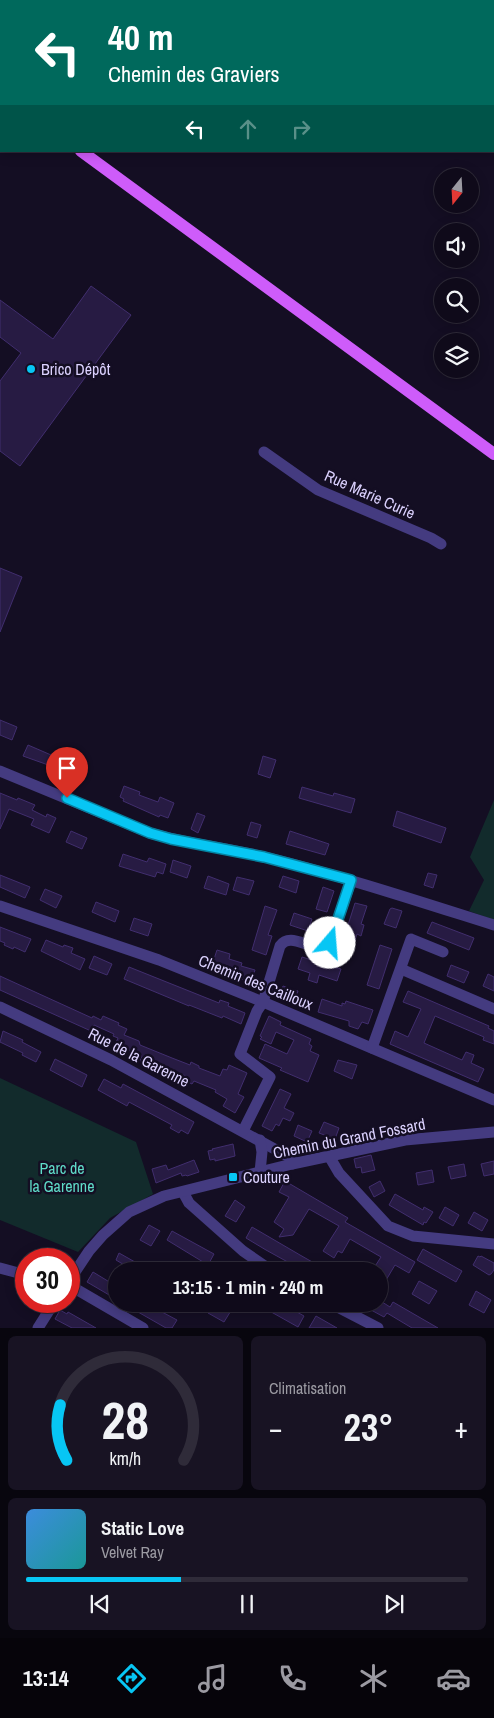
<!DOCTYPE html>
<html lang="fr">
<head>
<meta charset="utf-8">
<style>
  :root { --surface:#0f0a1a; --page:#181323; --text:#f1f3f6; --muted:#9b9aa2; --line:#2f2b39; --accent:#07c6f4 }
  body { margin:0; font-family:"Archivo Narrow",sans-serif; background:var(--page); color:var(--text); height:100vh; display:flex; flex-direction:column; font-size:19px; white-space:nowrap }
  * { box-sizing:border-box; margin:0 }
  p { font-size:16px; color:var(--muted) }
  .icon { flex:none; width:28px; height:28px; fill:none; stroke:currentColor; stroke-width:2; stroke-linecap:round; stroke-linejoin:round }
  .map { position:relative; height:1328px; overflow:hidden }
  .drawer { display:flex; flex-direction:column; gap:8px; padding:8px; background:#08060e; flex:1 }
  .drawer>* { flex:none }
  .top-card { position:absolute; left:0px; top:0px; width:495px; height:152px; box-shadow:0 2px 12px #0003,0 0 0 1px var(--line); background:#00695c; color:#fff; overflow:hidden }
  .needle { width:32px; rotate:198deg }
  .controls { position:absolute; left:434px; top:168px; display:grid; gap:10px }
  .controls a { display:grid; place-items:center; width:45px; height:45px; border-radius:50%; background:var(--surface); box-shadow:0 2px 12px #0003,0 0 0 1px var(--line); font-size:25px }
  .speed { position:absolute; left:15px; top:1248px; display:flex; gap:10px; font-size:25px; font-weight:700; text-align:center }
  .speed>* { display:grid; place-content:center; width:65px; height:65px; border-radius:50%; background:var(--surface); box-shadow:0 2px 12px #0003,0 0 0 1px var(--line); line-height:1 }
  .speed .limit { border:8px solid #d22; background:#fff; color:#111 }
  .pin { position:absolute; display:grid; place-items:center; width:42px; height:42px; color:#fff; margin:-51px -21px; border-radius:50% 50% 50% 0; rotate:-45deg; box-shadow:0 0 5px #0007 }
  .pin .icon { rotate:45deg }
  .me { position:absolute; width:55px; margin:-28px; rotate:18deg; stroke-linejoin:round; filter:drop-shadow(0 0 4px #0008) }
  .turn { display:flex; align-items:center; gap:18px; height:105px; padding:0 25px; font-size:22px }
  .turn .icon { width:65px; height:65px; stroke-width:2.5 }
  .turn b { display:block; font-size:35px; line-height:42px }
  .lanes { display:flex; align-items:center; height:48px; padding:0 25px; background:#0003; justify-content:center; gap:25px; direction:ltr }
  .lanes .off { opacity:.35 }
  .big { font-size:38px; font-weight:700; line-height:1.1 }
  .drawer .card { flex:1; display:flex; flex-direction:column; justify-content:center; gap:8px; min-width:0; padding:0 18px; border-radius:8px; background:var(--page) }
  .drawer .dial { align-items:center; gap:0 }
  .dial svg { height:130px; overflow:visible; fill:none; stroke:var(--line); stroke-width:7; stroke-linecap:round; text-anchor:middle }
  .dial text { fill:var(--text); stroke:none }
  .song { display:flex; align-items:center; gap:15px }
  .cover { width:60px; height:60px; border-radius:8px; background:linear-gradient(135deg,hsl(210 70% 55%),hsl(180 70% 35%)) }
  .played { height:5px; border-radius:2px; background:linear-gradient(90deg,var(--accent) 35%,var(--line) 35%) }
  .keys { display:flex; justify-content:space-around; direction:ltr }
  .heat { display:flex; justify-content:space-between; align-items:center; font-size:28px; direction:ltr }
  .drawer .tiles { flex:1; display:grid; gap:8px; grid-template-columns:1fr 1fr }
  .card:last-child { grid-column:span 2 }
  .trip { position:absolute; left:108px; top:1262px; width:280px; height:50px; border-radius:25px; background:var(--surface); box-shadow:0 2px 12px #0003,0 0 0 1px var(--line); font-weight:700; line-height:50px; text-align:center }
  .dock { display:flex; height:80px; justify-content:space-around; align-items:center; background:#06040a; color:var(--muted) }
  .dock .icon { width:35px; height:35px }
  .dock .current { color:var(--accent) }
  .dock b { font-size:22px; color:var(--text) }
  .map>svg:first-child { display:block }
  .green { fill:#122b2c }
  .building { fill:#271b43; stroke:#412e6e }
  .lines { fill:none; stroke-linecap:round; stroke-linejoin:round }
  .minor { stroke:#443b80; stroke-width:11 }
  .primary { stroke:#ce5cfa; stroke-width:12 }
  .route-casing { stroke:#05819f; stroke-width:12 }
  .route { stroke:#07c6f4; stroke-width:9 }
  .poi-dot { fill:#07c6f4; stroke:#140e23; stroke-width:2 }
  .labels { text-anchor:middle; dominant-baseline:central; stroke-width:5; stroke-linejoin:round; paint-order:stroke }
  .poi-label { font-size:16px; fill:#dbd1fe; stroke:#140e23; text-anchor:start }
  .street-label { font-size:16px; fill:#dbd1fe; stroke:#140e23 }
  .park-label { font-size:16px; fill:#5fdcc9; stroke:#140e23 }
</style>
</head>
<body>
<div class="map">
<svg width="494" height="1328" viewBox="0 0 494 1328">
  <rect width="100%" height="100%" fill="#140e23"/>
  <g class="green">
    <path d="M494 800V920L469 911 484 880 470 857Z"/>
    <path d="M0 1078 136 1142 153 1194 110 1218 78 1252 0 1220Z"/>
  </g>
  <g class="building">
    <path d="M91 286 131 315 20 466 0 451V381L21 353 0 337V300L53 339Z"/>
    <path d="M0 568 22 577 0 632Z"/>
    <path d="M0 720 17 727 12 740 0 735Z"/>
    <path d="M28 745 58 758 59 755 71 760 73 756 80 759 79 762 87 765 82 777 23 756Z"/>
    <path d="M263 756 276 760 270 778 258 774Z"/>
    <path d="M124 786 140 792 139 795 158 802 160 797 174 803 168 818 160 815 159 817 123 801 124 799 120 797Z"/>
    <path d="M302 787 333 796 334 793 355 799 351 813 299 798Z"/>
    <path d="M0 793 17 800 18 798 35 805 32 810 46 817 47 814 56 818 49 833 31 825 34 819 9 809 0 829Z"/>
    <path d="M397 811 446 828 441 843 393 826Z"/>
    <path d="M197 813 205 816 198 833 191 829Z"/>
    <path d="M251 822 261 825 257 838 247 835Z"/>
    <path d="M71 831 87 838 82 849 66 842Z"/>
    <path d="M290 831 329 844 325 855 286 844Z"/>
    <path d="M123 854 147 862 149 858 166 864 163 874 157 872 155 877 119 866Z"/>
    <path d="M173 860 191 866 187 878 170 872Z"/>
    <path d="M428 873 437 875 433 888 424 885Z"/>
    <path d="M0 875 30 887 25 898 0 887Z"/>
    <path d="M208 876 229 884 226 895 204 888Z"/>
    <path d="M283 876 299 881 296 893 279 887Z"/>
    <path d="M237 877 254 881 249 895 233 890Z"/>
    <path d="M323 887 334 891 327 912 316 909Z"/>
    <path d="M45 889 62 896 56 908 40 900Z"/>
    <path d="M96 902 119 911 115 922 92 912Z"/>
    <path d="M355 903 367 906 361 924 364 925 361 936 357 934 352 950 341 947Z"/>
    <path d="M265 906 277 910 268 935 272 936 266 955 252 950Z"/>
    <path d="M392 908 402 911 396 928 384 924 390 909Z"/>
    <path d="M294 913 312 919 308 931 290 925Z"/>
    <path d="M134 918 152 924 148 936 130 930Z"/>
    <path d="M432 922 474 938 469 950 427 933Z"/>
    <path d="M0 927 31 939 25 952 14 947 13 949 4 945 5 943 0 941Z"/>
    <path d="M46 940 63 947 64 945 73 948 71 953 85 959 80 970 41 951Z"/>
    <path d="M380 945 392 949 379 989 367 985Z"/>
    <path d="M217 950 230 954 229 959 242 963 241 966 255 970 251 982 237 978 239 971 213 962Z"/>
    <path d="M94 956 112 964 107 975 89 968Z"/>
    <path d="M302 957 341 969 337 981 319 975 317 983 308 980 310 973 298 969Z"/>
    <path d="M451 965 469 972 464 983 447 976Z"/>
    <path d="M129 967 219 1003 220 1000 229 1003 228 1006 245 1013 241 1024 223 1016 222 1018 189 1005V1006L124 979Z"/>
    <path d="M488 974 494 977V991L483 986Z"/>
    <path d="M0 976 92 1018 93 1016 101 1020 103 1016 119 1023 118 1025 127 1029 124 1035 139 1041 140 1045 172 1058 190 1065 191 1062 199 1066V1068L220 1076 223 1069 227 1070 229 1065 247 1073 238 1094 244 1097 235 1113 223 1106 227 1099 215 1092 216 1090 194 1081 192 1084 184 1080 186 1076 164 1067 163 1070 140 1061 142 1056 115 1045 118 1038 113 1036 114 1034 94 1025 91 1031 0 990Z"/>
    <path d="M283 986 298 991 295 1001 280 996Z"/>
    <path d="M408 991 489 1026 488 1028 494 1031V1044L483 1040 484 1037 435 1016 424 1043 462 1060 466 1052 474 1055 471 1063 484 1069 478 1082 390 1044 395 1031 408 1037 421 1009 403 1002Z"/>
    <path d="M322 999 342 1006V1003L345 1004 346 1001 373 1010 368 1024 362 1022 358 1029 349 1026V1021L318 1012Z"/>
    <path d="M269 1016 281 1022 280 1025 311 1039 309 1044 312 1046 310 1051 319 1055 308 1082 280 1070 282 1068 259 1058 265 1044 287 1054 294 1040 276 1032 271 1044 260 1039 262 1037 260 1036Z"/>
    <path d="M3 1031 23 1040 22 1042 41 1052 36 1062 22 1055 23 1053 0 1042Z"/>
    <path d="M55 1059 87 1075 82 1087 50 1070Z"/>
    <path d="M338 1060 357 1065 352 1079 334 1071Z"/>
    <path d="M104 1079 121 1088 123 1084 194 1122 188 1134 181 1130 179 1133 170 1128 172 1125 129 1102 127 1106 98 1090Z"/>
    <path d="M280 1089 291 1094 284 1108 294 1113 290 1121 283 1118 279 1126 276 1124 272 1131 262 1126Z"/>
    <path d="M324 1122 339 1128 335 1139 319 1133Z"/>
    <path d="M298 1125 312 1131 307 1142 294 1136Z"/>
    <path d="M233 1144 235 1156 215 1161V1159L210 1160 208 1151 213 1150 212 1149Z"/>
    <path d="M371 1155 375 1170 362 1173 361 1167 356 1168 354 1159Z"/>
    <path d="M194 1160 199 1172 187 1176 186 1175 182 1176 181 1173 156 1183 152 1169 166 1165 168 1170Z"/>
    <path d="M494 1161V1174L484 1176 481 1164Z"/>
    <path d="M464 1164 466 1176 451 1179 448 1167Z"/>
    <path d="M432 1170 434 1182 418 1185 416 1173Z"/>
    <path d="M285 1181 348 1218 345 1222 415 1262 409 1273 395 1265 379 1292V1271H372L381 1257 350 1239 342 1253 338 1251 334 1258 323 1251 339 1226 309 1209 293 1235 279 1237 284 1229 274 1222 289 1197 279 1192Z"/>
    <path d="M380 1181 385 1191 374 1197 369 1187Z"/>
    <path d="M395 1194 423 1210 424 1207 433 1212 426 1223 424 1222 423 1225 389 1205Z"/>
    <path d="M235 1200 245 1207 236 1222 225 1216Z"/>
    <path d="M445 1207 459 1215 453 1226 439 1218Z"/>
    <path d="M474 1212 488 1220 482 1231 468 1223Z"/>
    <path d="M149 1225 160 1231 151 1246 140 1240Z"/>
    <path d="M252 1227 300 1255 328 1271H304L266 1250 246 1238Z"/>
    <path d="M172 1231 214 1254 208 1265 167 1240Z"/>
    <path d="M423 1249 462 1271 456 1282 417 1260Z"/>
    <path d="M119 1253 135 1262 131 1269 116 1260Z"/>
    <path d="M478 1256 480 1257 481 1256 494 1263V1270L491 1274 489 1275 473 1265Z"/>
    <path d="M93 1272 116 1286V1299L87 1282Z"/>
    <path d="M419 1281 437 1291 429 1304 412 1294Z"/>
    <path d="M476 1291 491 1300 484 1313 469 1305Z"/>
    <path d="M379 1300 390 1307 393 1302 438 1328H412L387 1313 384 1317 360 1304H379Z"/>
    <path d="M124 1304H147L177 1320 172 1328H166Z"/>
    <path d="M214 1304H223L232 1309 224 1322 208 1313Z"/>
    <path d="M257 1304H283L304 1316 298 1327Z"/>
    <path d="M60 1310 67 1314 68 1312 96 1328H72L55 1319Z"/>
    <path d="M316 1316 337 1328H309Z"/>
  </g>
  <g class="lines">
    <g class="minor">
      <path d="M264 452 318 490 431 538 441 544"/>
      <path d="M0 771 150 833C188 844 227 848 265 857 342 876 418 901 494 925"/>
      <path d="M0 906 159 960 263 1002 494 1100"/>
      <path d="M401 969 494 1009"/>
      <path d="M0 1007 111 1060 291 1158 292 1164"/>
      <path d="M372 1048 411 939 443 952"/>
      <path d="M243 1131 270 1077 240 1054 257 1011 263 1002 280 946C292 929 315 957 330 943L351 881"/>
      <path d="M329 1156 339 1173 388 1226 413 1236 494 1244"/>
      <path d="M260 1172 262 1152 260 1140"/>
      <path d="M183 1192 189 1203 243 1251 272 1271"/>
      <path d="M0 1268 26 1275"/>
      <path d="M69 1281 89 1251 103 1235 129 1212 164 1196 292 1164 405 1140 494 1132"/>
      <path d="M69 1285 143 1328"/>
      <path d="M332 1304 378 1328"/>
      <path d="M38 1328 55 1301"/>
    </g>
    <g class="primary">
      <path d="M0 94 1 95"/>
      <path d="M81 151 494 454"/>
    </g>
  </g>
  <g class="lines">
    <defs>
      <path id="route" d="M67 798 150 833 171 839 264 857 351 880 330 943"/>
    </defs>
    <use href="#route" class="route-casing"/>
    <use href="#route" class="route"/>
  </g>
  <g class="poi-dot">
    <circle cx="31" cy="369" r="5"/>
    <rect x="228" y="1172" width="10" height="10" rx="2.5"/>
  </g>
  <g class="labels">
    <g class="poi-label">
      <text x="41" y="369">Brico Dépôt</text>
      <text x="243" y="1177">Couture</text>
    </g>
    <g class="street-label">
      <text transform="translate(370 494) rotate(24)">Rue Marie Curie</text>
      <text transform="translate(256 982) rotate(22)">Chemin des Cailloux</text>
      <text transform="translate(139 1057) rotate(27)">Rue de la Garenne</text>
      <text transform="translate(349 1138) rotate(-11)">Chemin du Grand Fossard</text>
    </g>
    <g class="park-label">
      <text x="62" y="1168">Parc de<tspan x="62" dy="18">la Garenne</tspan></text>
    </g>
  </g>
</svg>
<div class="controls">
<a><svg class="needle" viewBox="-14 -14 28 28"><path d="M0-13l5 13h-10z" fill="#e53935"/><path d="M0 13l5-13h-10z" fill="#9b9aa2"/></svg></a>
<a><svg class="icon" aria-label="sound" viewBox="0 0 24 24"><path d="M4 9h4l5-4v14l-5-4H4zM17 9q2 3 0 6"/></svg></a>
<a><svg class="icon" aria-label="search" viewBox="0 0 24 24"><circle cx="10" cy="10" r="6"/><path d="M15 15l6 6"/></svg></a>
<a><svg class="icon" aria-label="layers" viewBox="0 0 24 24"><path d="M12 4l9 5-9 5-9-5zM3 14l9 5 9-5"/></svg></a>
</div>
<div class="speed"><div class="limit">30</div></div>
<div class="pin" style="left:67px;top:798px;background:#d93025"><svg class="icon" aria-label="arrive" viewBox="0 0 24 24"><path d="M6 21V4h12l-3 4 3 4H6"/></svg></div>
<svg class="me" style="left:330px;top:943px" viewBox="-20 -20 40 40"><circle r="19" fill="#fff"/><path d="M0-13L10 11 0 6-10 11z" fill="#07c6f4"/></svg>
<div class="trip">13:15 · 1 min · 240 m</div>
<div class="top-card">
<div class="turn"><svg class="icon" aria-label="left" viewBox="0 0 24 24"><path d="M17 20v-9H6M10 6l-5 5 5 5"/></svg><div><b>40 m</b>Chemin des Graviers</div></div>
<div class="lanes"><svg class="icon" aria-label="left" viewBox="0 0 24 24"><path d="M17 20v-9H6M10 6l-5 5 5 5"/></svg><svg class="icon off" aria-label="ahead" viewBox="0 0 24 24"><path d="M12 20V5M6 11l6-6 6 6"/></svg><svg class="icon off" aria-label="right" viewBox="0 0 24 24"><path d="M7 20v-9h11M14 6l5 5-5 5"/></svg></div>
</div>
</div>
<section class="drawer">
<div class="tiles">
<div class="card dial"><svg viewBox="0 0 100 80">
<path d="M14 69A42 42 0 1 1 86 69"/>
<path d="M14 69A42 42 0 0 1 10 35" stroke="#07c6f4"/>
<text x="50" y="56" font-size="32" font-weight="700">28</text>
<text x="50" y="72" font-size="11">km/h</text>
</svg></div>
<div class="card"><p>Climatisation</p>
<div class="heat"><a>−</a><b class="big">23°</b><a>+</a></div>
</div>
<div class="card">
<div class="song"><i class="cover"></i><div><b>Static Love</b><p>Velvet Ray</p></div></div>
<div class="played"></div>
<div class="keys"><svg class="icon" aria-label="previous" viewBox="0 0 24 24"><path d="M18 5L8 12l10 7zM5 5v14"/></svg><svg class="icon" aria-label="pause" viewBox="0 0 24 24"><path d="M8 5v14M16 5v14"/></svg><svg class="icon" aria-label="next" viewBox="0 0 24 24"><path d="M6 5l10 7-10 7zM19 5v14"/></svg></div>
</div>
</div>
</section>
<nav class="dock">
<b>13:14</b>
<svg class="icon current" aria-label="directions" viewBox="0 0 24 24"><path d="M12 3l9 9-9 9-9-9zM9 14v-3h6M13 9l2 2-2 2"/></svg>
<svg class="icon" aria-label="music" viewBox="0 0 24 24"><path d="M9 18V5l10-2v13"/><circle cx="6" cy="18" r="3"/><circle cx="16" cy="16" r="3"/></svg>
<svg class="icon" aria-label="phone" viewBox="0 0 24 24"><path d="M5 4h4l2 5-3 2q2 4 5 5l2-3 5 2v4C11 20 4 13 5 4z"/></svg>
<svg class="icon" aria-label="climate" viewBox="0 0 24 24"><path d="M12 3v18M4 7l16 10M4 17L20 7"/></svg>
<svg class="icon" aria-label="car" viewBox="0 0 24 24"><path d="M5 17H2v-5l4-1 3-4h7l3 4 3 1v5h-3M9 17h6M6 11h13"/><circle cx="7" cy="17" r="2"/><circle cx="17" cy="17" r="2"/></svg>
</nav>
</body>
</html>
